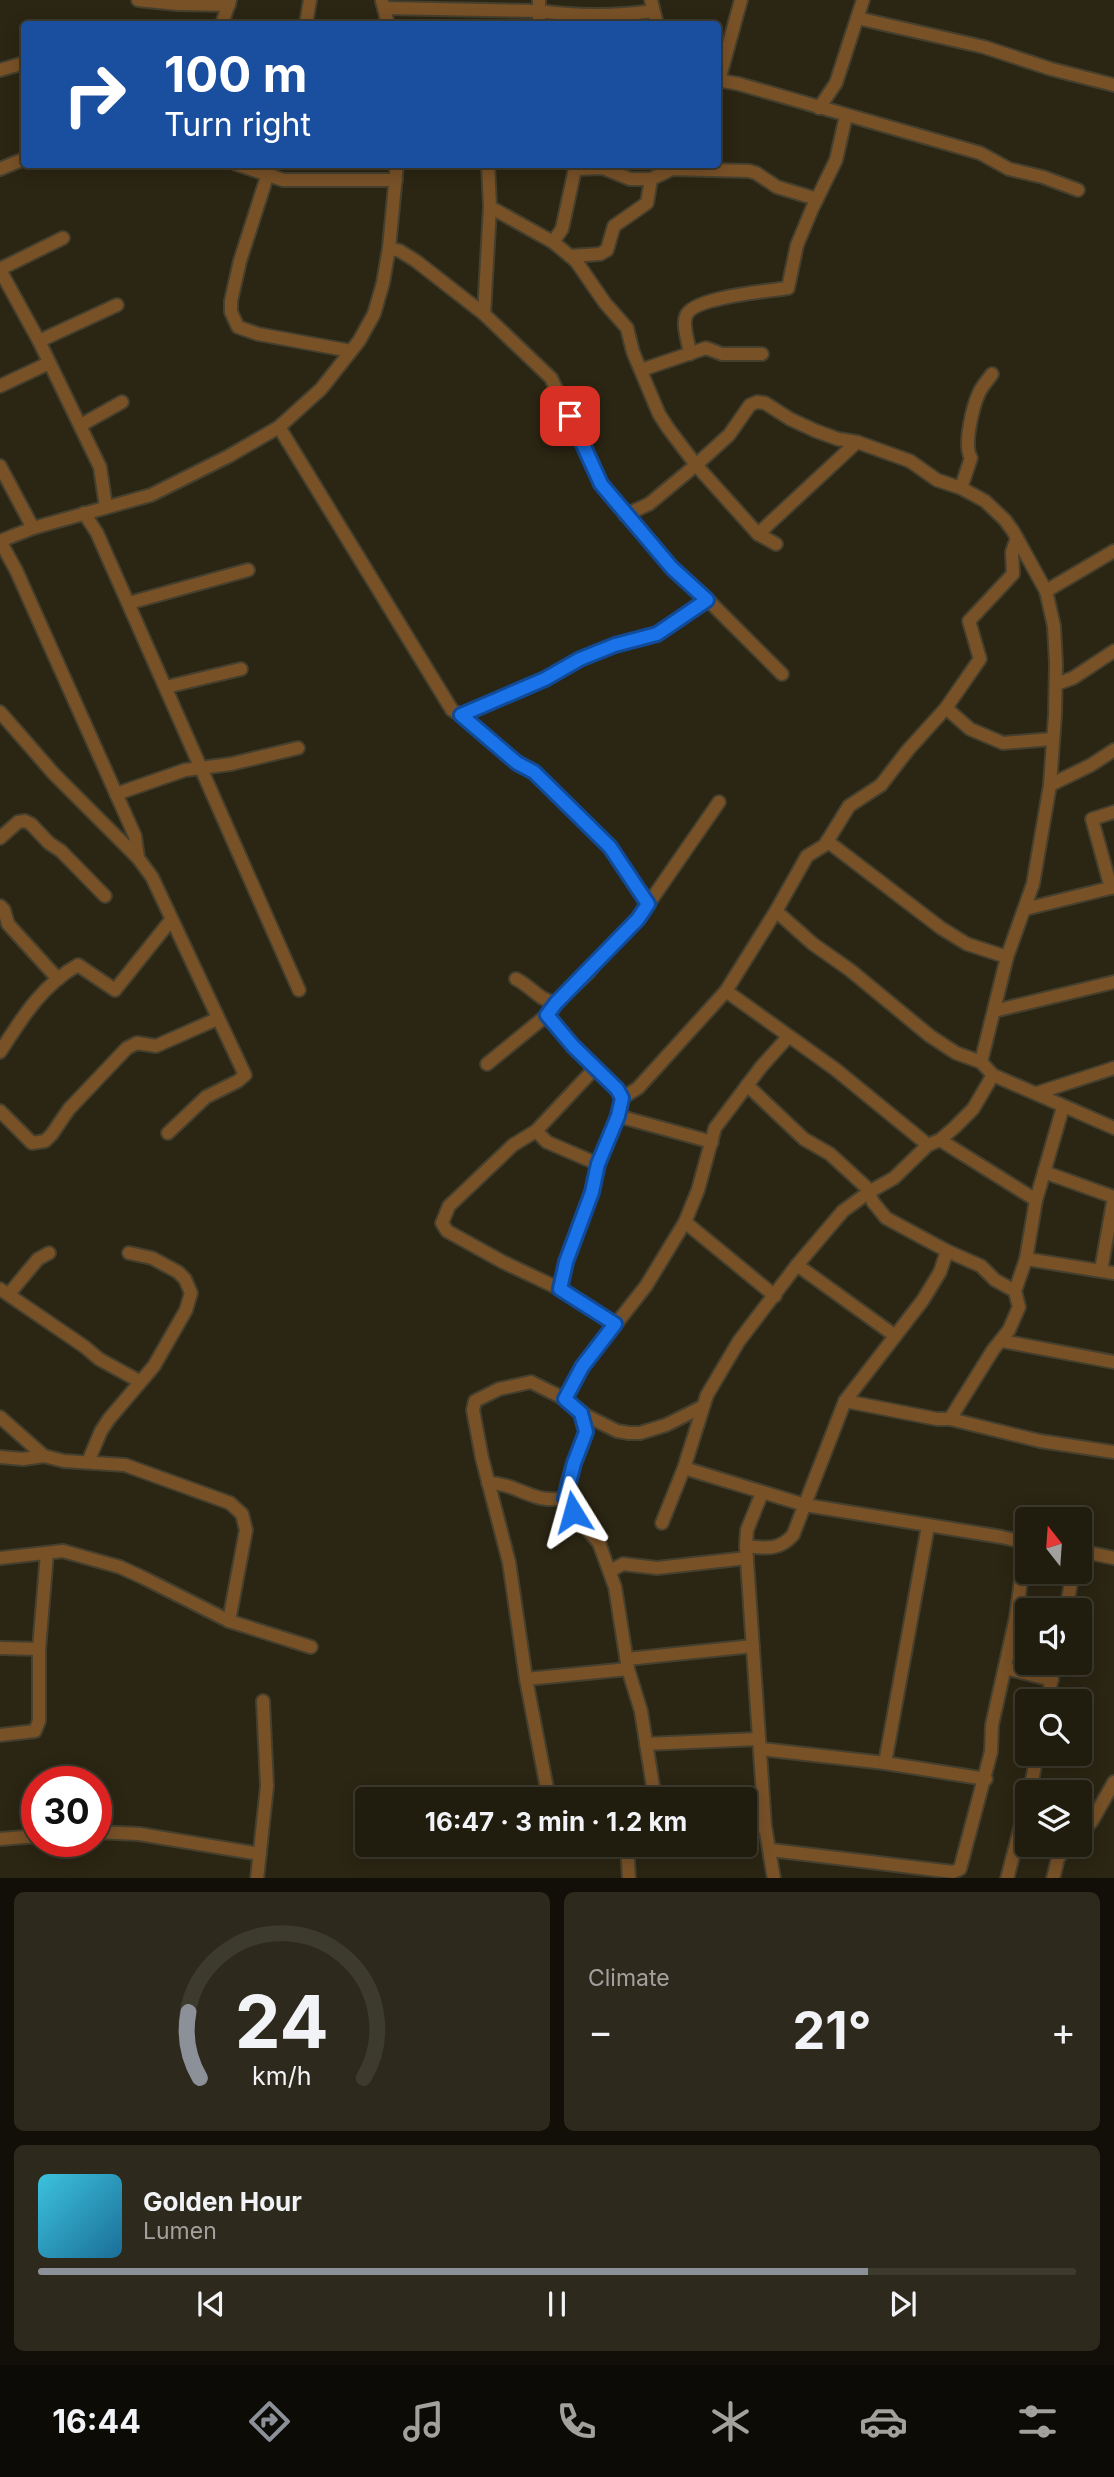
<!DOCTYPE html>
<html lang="en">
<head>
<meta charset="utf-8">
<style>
  :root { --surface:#201c0e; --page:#2d291c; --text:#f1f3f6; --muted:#a2a19e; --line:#3d3a2e; --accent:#8c9099 }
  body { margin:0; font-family:Inter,sans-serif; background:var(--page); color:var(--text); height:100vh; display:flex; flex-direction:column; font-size:26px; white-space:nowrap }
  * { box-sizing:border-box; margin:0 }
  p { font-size:23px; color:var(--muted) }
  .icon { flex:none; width:38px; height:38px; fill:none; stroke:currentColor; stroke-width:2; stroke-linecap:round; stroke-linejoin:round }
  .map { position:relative; height:1878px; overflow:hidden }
  .details { display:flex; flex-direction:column; gap:14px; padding:14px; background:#120f08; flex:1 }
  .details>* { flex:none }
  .top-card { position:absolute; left:21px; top:21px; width:700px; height:147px; border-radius:7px; box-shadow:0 4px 18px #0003,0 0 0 2px var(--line); background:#1a4fa0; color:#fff; overflow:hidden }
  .needle { width:46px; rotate:343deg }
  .controls { position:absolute; left:1015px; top:1507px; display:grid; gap:14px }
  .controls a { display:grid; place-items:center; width:77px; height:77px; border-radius:7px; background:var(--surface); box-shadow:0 4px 18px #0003,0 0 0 2px var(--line); font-size:35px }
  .speed { position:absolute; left:21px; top:1766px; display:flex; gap:14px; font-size:35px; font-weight:700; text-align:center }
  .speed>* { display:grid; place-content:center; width:91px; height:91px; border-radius:50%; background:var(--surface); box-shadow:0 4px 18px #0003,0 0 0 2px var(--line); line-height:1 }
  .speed .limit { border:10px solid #d22; background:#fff; color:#111 }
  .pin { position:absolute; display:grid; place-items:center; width:60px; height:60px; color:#fff; margin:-30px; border-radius:14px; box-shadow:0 4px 10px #0006 }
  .me { position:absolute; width:77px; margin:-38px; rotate:352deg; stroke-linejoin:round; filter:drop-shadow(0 0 5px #0008) }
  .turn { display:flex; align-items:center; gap:24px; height:147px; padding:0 28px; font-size:32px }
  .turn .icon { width:91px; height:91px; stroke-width:2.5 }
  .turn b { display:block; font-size:49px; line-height:60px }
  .big { font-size:52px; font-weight:700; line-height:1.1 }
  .details .tile { flex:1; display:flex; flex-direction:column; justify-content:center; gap:10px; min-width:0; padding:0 24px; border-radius:10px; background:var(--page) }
  .details .dial { align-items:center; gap:0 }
  .dial svg { height:182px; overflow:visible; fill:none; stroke:var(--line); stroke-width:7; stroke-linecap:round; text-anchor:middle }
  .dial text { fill:var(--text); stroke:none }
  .song { display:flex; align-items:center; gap:21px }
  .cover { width:84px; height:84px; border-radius:10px; background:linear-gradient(135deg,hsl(190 70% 55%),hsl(200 70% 35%)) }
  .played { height:7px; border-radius:4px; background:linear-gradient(90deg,var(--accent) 80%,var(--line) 80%) }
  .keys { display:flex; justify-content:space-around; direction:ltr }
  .heat { display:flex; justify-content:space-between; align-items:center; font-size:38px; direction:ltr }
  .details .tiles { flex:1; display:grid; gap:14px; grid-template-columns:1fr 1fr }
  .tile:last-child { grid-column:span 2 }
  .trip { position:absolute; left:355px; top:1787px; width:402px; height:70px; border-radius:7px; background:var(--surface); box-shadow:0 4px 18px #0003,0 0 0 2px var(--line); font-weight:700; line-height:70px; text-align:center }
  .tabs { display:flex; height:112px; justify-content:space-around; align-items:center; background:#0d0b06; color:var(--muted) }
  .tabs .icon { width:49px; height:49px }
  .tabs .active { color:var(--accent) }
  .tabs b { font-size:32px; color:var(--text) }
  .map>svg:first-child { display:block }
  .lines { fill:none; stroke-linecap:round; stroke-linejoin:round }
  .minor-casing { stroke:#453f2e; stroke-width:16 }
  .minor { stroke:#785127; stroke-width:12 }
  .route-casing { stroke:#114b97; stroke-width:18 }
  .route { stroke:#1a73e8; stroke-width:12 }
</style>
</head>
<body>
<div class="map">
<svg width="1114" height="1879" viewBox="0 0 1114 1879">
  <rect width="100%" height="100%" fill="#2b2513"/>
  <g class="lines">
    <defs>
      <g id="minor">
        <path d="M138 0 177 4 229 5"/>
        <path d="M539 0V24"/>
        <path d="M651 0 657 24"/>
        <path d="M382 1 388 24"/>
        <path d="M384 8 539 11C575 16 617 16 653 11"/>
        <path d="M857 18 984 47 1051 69 1114 85"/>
        <path d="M222 24 230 0"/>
        <path d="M306 24 310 0"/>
        <path d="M0 70 24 63"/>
        <path d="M718 80 739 84 980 153 1009 169 1043 177 1078 190"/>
        <path d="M719 80 741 0"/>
        <path d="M819 108 836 83 863 0"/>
        <path d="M236 164 283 180H396"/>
        <path d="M271 164 240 261 231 301V312L238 327 258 334 351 351"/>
        <path d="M0 169 24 159"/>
        <path d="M490 207 553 242 576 261 605 303 627 328 633 352 659 414 668 428 696 465 758 534 776 544"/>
        <path d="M553 242 562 229 575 169 603 168 630 179H651L672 169 749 171 756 173 777 187 817 199"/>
        <path d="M389 248 400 251 416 261 484 314 551 378 601 484 672 568 701 593 782 674"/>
        <path d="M570 256 600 254 607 250 614 226 647 203 651 179"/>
        <path d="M0 269 63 238"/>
        <path d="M0 270 39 341 100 467 106 507"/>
        <path d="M484 314 490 207 488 164"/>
        <path d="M39 341 117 305"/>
        <path d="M690 354C689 343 682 326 686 316 692 297 769 291 788 288L797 245 812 209 836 160 846 116"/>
        <path d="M641 370 706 348 722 354H762"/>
        <path d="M0 386 49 363"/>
        <path d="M81 425 122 402"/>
        <path d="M279 427 452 710 461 715 518 763 534 772 610 847 648 904"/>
        <path d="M0 466 33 528"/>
        <path d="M961 488 971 458C963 445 973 406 979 393 982 386 988 380 992 374"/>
        <path d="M84 513 97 533 299 990"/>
        <path d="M625 515 649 504 696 465 729 435 750 405 757 402 765 403 790 419 816 431 838 439 857 442 910 461 937 480 961 488 985 501 1005 520 1013 531 1046 591 1054 626 1056 664 1055 715 1050 785 1033 884 1007 957 981 1062"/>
        <path d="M758 534 857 442"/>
        <path d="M0 541 33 528 151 495 229 456 279 427 321 389 359 341 374 314 383 283 389 248 397 164"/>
        <path d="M0 541 16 570 135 836 138 858"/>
        <path d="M1046 591 1114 551"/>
        <path d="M129 603 248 570"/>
        <path d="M1056 684 1073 678 1114 651"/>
        <path d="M166 687 241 669"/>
        <path d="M946 708 970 729 1003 743 1052 739"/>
        <path d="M0 712 54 774 138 858 152 877 245 1075 238 1081 206 1097 168 1133"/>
        <path d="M461 715 545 679 580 659 615 645 657 634 707 600"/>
        <path d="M1050 785 1091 765 1114 750"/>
        <path d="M116 794 185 770 231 764 298 748"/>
        <path d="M0 838 18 822 25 821 31 824 49 843 61 851 105 896"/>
        <path d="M827 841 941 928 967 944 1007 957"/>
        <path d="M1111 888 1092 819 1114 812"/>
        <path d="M0 906 4 910 8 924 58 979"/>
        <path d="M1025 909 1114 887"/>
        <path d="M776 911 813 944 850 970 930 1036 956 1053 981 1062 993 1075 1114 1128"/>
        <path d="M516 979C531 986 538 1000 556 1003"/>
        <path d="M726 991 835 1069 928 1145"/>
        <path d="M994 1011 1114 982"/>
        <path d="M547 1015 573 1046 617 1089 622 1098"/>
        <path d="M0 1052C22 1018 42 985 78 965L115 990 171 920"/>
        <path d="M487 1064 547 1015 556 1003 588 973 602 955 638 919 719 802"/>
        <path d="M595 1068 536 1131 513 1145 449 1206 442 1223 447 1231 503 1262 560 1289 615 1324"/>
        <path d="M747 1085 804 1139 830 1154 866 1187 873 1202 886 1218 947 1251 981 1266 995 1280 1015 1291"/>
        <path d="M1037 1093 1114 1068"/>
        <path d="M0 1111 32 1143 45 1141 52 1134 69 1109 127 1048 137 1043 156 1046 217 1019"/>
        <path d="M618 1116 712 1142"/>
        <path d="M536 1131 547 1142 598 1164"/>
        <path d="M940 1140 1036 1200"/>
        <path d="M1044 1172 1114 1197"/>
        <path d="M685 1222 775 1296"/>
        <path d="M1026 1259 1114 1273"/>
        <path d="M797 1265 894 1335"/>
        <path d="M1101 1270 1114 1197"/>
        <path d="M0 1289 85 1347 99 1359 139 1381"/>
        <path d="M560 1289 566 1262 592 1192 598 1164 618 1116 622 1098 638 1088 726 991 776 911 807 856 825 845 849 806 881 785 908 750 946 708 980 659 969 621 1013 574 1012 552 1017 538"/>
        <path d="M9 1294 38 1259 49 1253"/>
        <path d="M1002 1341 1114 1362"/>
        <path d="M565 1399 582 1367 646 1286 685 1222 698 1190 715 1128 761 1067 788 1037"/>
        <path d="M845 1401 937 1419H950L1040 1441 1114 1452"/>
        <path d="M581 1413C582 1418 585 1424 585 1429 587 1450 558 1480 568 1506L599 1543 615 1587 628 1669 641 1711 655 1799"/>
        <path d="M0 1417 44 1456"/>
        <path d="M950 1419 993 1350 1009 1330 1019 1307 1015 1291 1026 1259 1036 1200 1063 1107"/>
        <path d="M0 1457 23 1459 44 1456 64 1461 125 1465 230 1503 242 1514 246 1530 229 1621"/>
        <path d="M88 1462 101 1431 109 1419 154 1366 186 1310 191 1293 185 1279 178 1272 152 1258 129 1253"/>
        <path d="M684 1468 805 1505 1002 1537 1027 1543"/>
        <path d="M488 1483C518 1483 533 1505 565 1498"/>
        <path d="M762 1493 747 1530 746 1546 765 1826 774 1879"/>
        <path d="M662 1523 684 1468 707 1395 739 1341 797 1265 843 1211 869 1192 894 1178 928 1145 940 1140 955 1127 973 1109 993 1075"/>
        <path d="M746 1546C765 1548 779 1551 793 1535L845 1401 923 1300 940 1272 947 1251"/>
        <path d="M1080 1551 1114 1558"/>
        <path d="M0 1558 63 1551 77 1555 120 1567 144 1578 229 1621 311 1647"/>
        <path d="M610 1571 623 1564 657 1568 747 1558"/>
        <path d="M1066 1610 1073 1572"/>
        <path d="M0 1648 39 1649"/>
        <path d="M627 1659 753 1646"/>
        <path d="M1005 1668 1052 1680"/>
        <path d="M526 1679 628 1669"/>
        <path d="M1048 1701 1054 1662"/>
        <path d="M0 1735 35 1731 39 1721V1649L47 1553"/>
        <path d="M646 1744 758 1739"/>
        <path d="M761 1749 885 1763 986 1779"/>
        <path d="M885 1763 928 1526"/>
        <path d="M1030 1792 1037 1754"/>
        <path d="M549 1799 526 1679 509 1562 482 1458 473 1410 475 1401 499 1389 531 1382 565 1399 587 1416 617 1431 629 1433H640L666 1425 702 1407"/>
        <path d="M746 1828 765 1826"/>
        <path d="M96 1832 139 1834 260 1854"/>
        <path d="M1080 1835 1092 1821 1114 1782"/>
        <path d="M0 1839 37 1836"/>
        <path d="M576 1844H586"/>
        <path d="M627 1844 629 1879"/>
        <path d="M771 1850 953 1872 960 1869 991 1752 992 1725 1016 1617 1026 1543"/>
        <path d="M257 1879 267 1786 263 1701"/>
        <path d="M1007 1879 1027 1802"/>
        <path d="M1053 1879 1058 1858 1070 1844"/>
      </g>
    </defs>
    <use href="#minor" class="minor-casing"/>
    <use href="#minor" class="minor"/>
  </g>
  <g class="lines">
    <defs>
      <path id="route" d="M570 416 601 484 672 568 707 600 657 634 615 645 580 659 545 679 461 715 517 763 534 772 610 847 648 904 638 919 556 1003 547 1015 573 1046 617 1089 622 1098 618 1116 598 1164 592 1192 566 1262 560 1289 615 1324 582 1367 565 1399 581 1413 586 1432 574 1463 565 1498 573 1512"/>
    </defs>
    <use href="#route" class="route-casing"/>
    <use href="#route" class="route"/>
  </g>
</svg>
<div class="controls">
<a><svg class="needle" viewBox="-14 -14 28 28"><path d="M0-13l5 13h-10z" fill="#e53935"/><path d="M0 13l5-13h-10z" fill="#a2a19e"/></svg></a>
<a><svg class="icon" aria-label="sound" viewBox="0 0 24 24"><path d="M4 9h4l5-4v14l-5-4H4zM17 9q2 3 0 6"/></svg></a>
<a><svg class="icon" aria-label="search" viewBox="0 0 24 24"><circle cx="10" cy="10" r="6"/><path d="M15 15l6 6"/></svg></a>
<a><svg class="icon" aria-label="layers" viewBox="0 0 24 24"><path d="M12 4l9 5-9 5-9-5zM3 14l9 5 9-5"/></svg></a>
</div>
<div class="speed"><div class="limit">30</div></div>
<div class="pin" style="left:570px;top:416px;background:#d93025"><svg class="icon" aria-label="arrive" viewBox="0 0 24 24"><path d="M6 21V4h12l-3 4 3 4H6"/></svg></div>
<svg class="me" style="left:573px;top:1512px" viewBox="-20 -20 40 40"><path d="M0-17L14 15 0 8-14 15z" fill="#1a73e8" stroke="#fff" stroke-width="4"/></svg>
<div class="trip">16:47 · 3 min · 1.2 km</div>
<div class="top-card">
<div class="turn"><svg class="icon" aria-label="right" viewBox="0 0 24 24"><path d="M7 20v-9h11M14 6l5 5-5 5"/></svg><div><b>100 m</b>Turn right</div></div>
</div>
</div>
<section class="details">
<div class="tiles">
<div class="tile dial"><svg viewBox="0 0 100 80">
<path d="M14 69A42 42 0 1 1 86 69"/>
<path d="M14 69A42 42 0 0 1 9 40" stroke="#8c9099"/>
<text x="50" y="56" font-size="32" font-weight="700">24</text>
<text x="50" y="72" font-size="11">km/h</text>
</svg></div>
<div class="tile"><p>Climate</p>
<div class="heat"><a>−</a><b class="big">21°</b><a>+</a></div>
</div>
<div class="tile">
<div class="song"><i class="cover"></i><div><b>Golden Hour</b><p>Lumen</p></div></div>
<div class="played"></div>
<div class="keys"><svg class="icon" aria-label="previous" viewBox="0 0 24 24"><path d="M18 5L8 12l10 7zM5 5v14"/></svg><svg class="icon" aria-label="pause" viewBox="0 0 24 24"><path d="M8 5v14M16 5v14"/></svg><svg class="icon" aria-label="next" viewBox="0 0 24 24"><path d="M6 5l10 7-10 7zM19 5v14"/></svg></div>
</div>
</div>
</section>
<nav class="tabs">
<b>16:44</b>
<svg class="icon active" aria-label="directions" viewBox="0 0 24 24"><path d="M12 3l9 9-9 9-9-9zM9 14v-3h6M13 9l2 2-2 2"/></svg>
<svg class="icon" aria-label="music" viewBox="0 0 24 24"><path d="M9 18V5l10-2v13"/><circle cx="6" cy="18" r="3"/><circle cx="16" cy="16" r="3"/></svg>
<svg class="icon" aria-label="phone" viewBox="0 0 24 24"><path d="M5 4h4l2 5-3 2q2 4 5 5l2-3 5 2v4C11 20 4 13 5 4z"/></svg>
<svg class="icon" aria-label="climate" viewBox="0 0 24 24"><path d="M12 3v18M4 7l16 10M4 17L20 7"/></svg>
<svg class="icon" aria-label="car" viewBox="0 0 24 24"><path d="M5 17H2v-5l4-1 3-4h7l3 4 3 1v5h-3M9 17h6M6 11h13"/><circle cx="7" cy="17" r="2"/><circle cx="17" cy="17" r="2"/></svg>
<svg class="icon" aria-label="filters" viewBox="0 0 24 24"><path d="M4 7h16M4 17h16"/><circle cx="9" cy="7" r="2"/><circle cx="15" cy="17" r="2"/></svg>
</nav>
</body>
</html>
